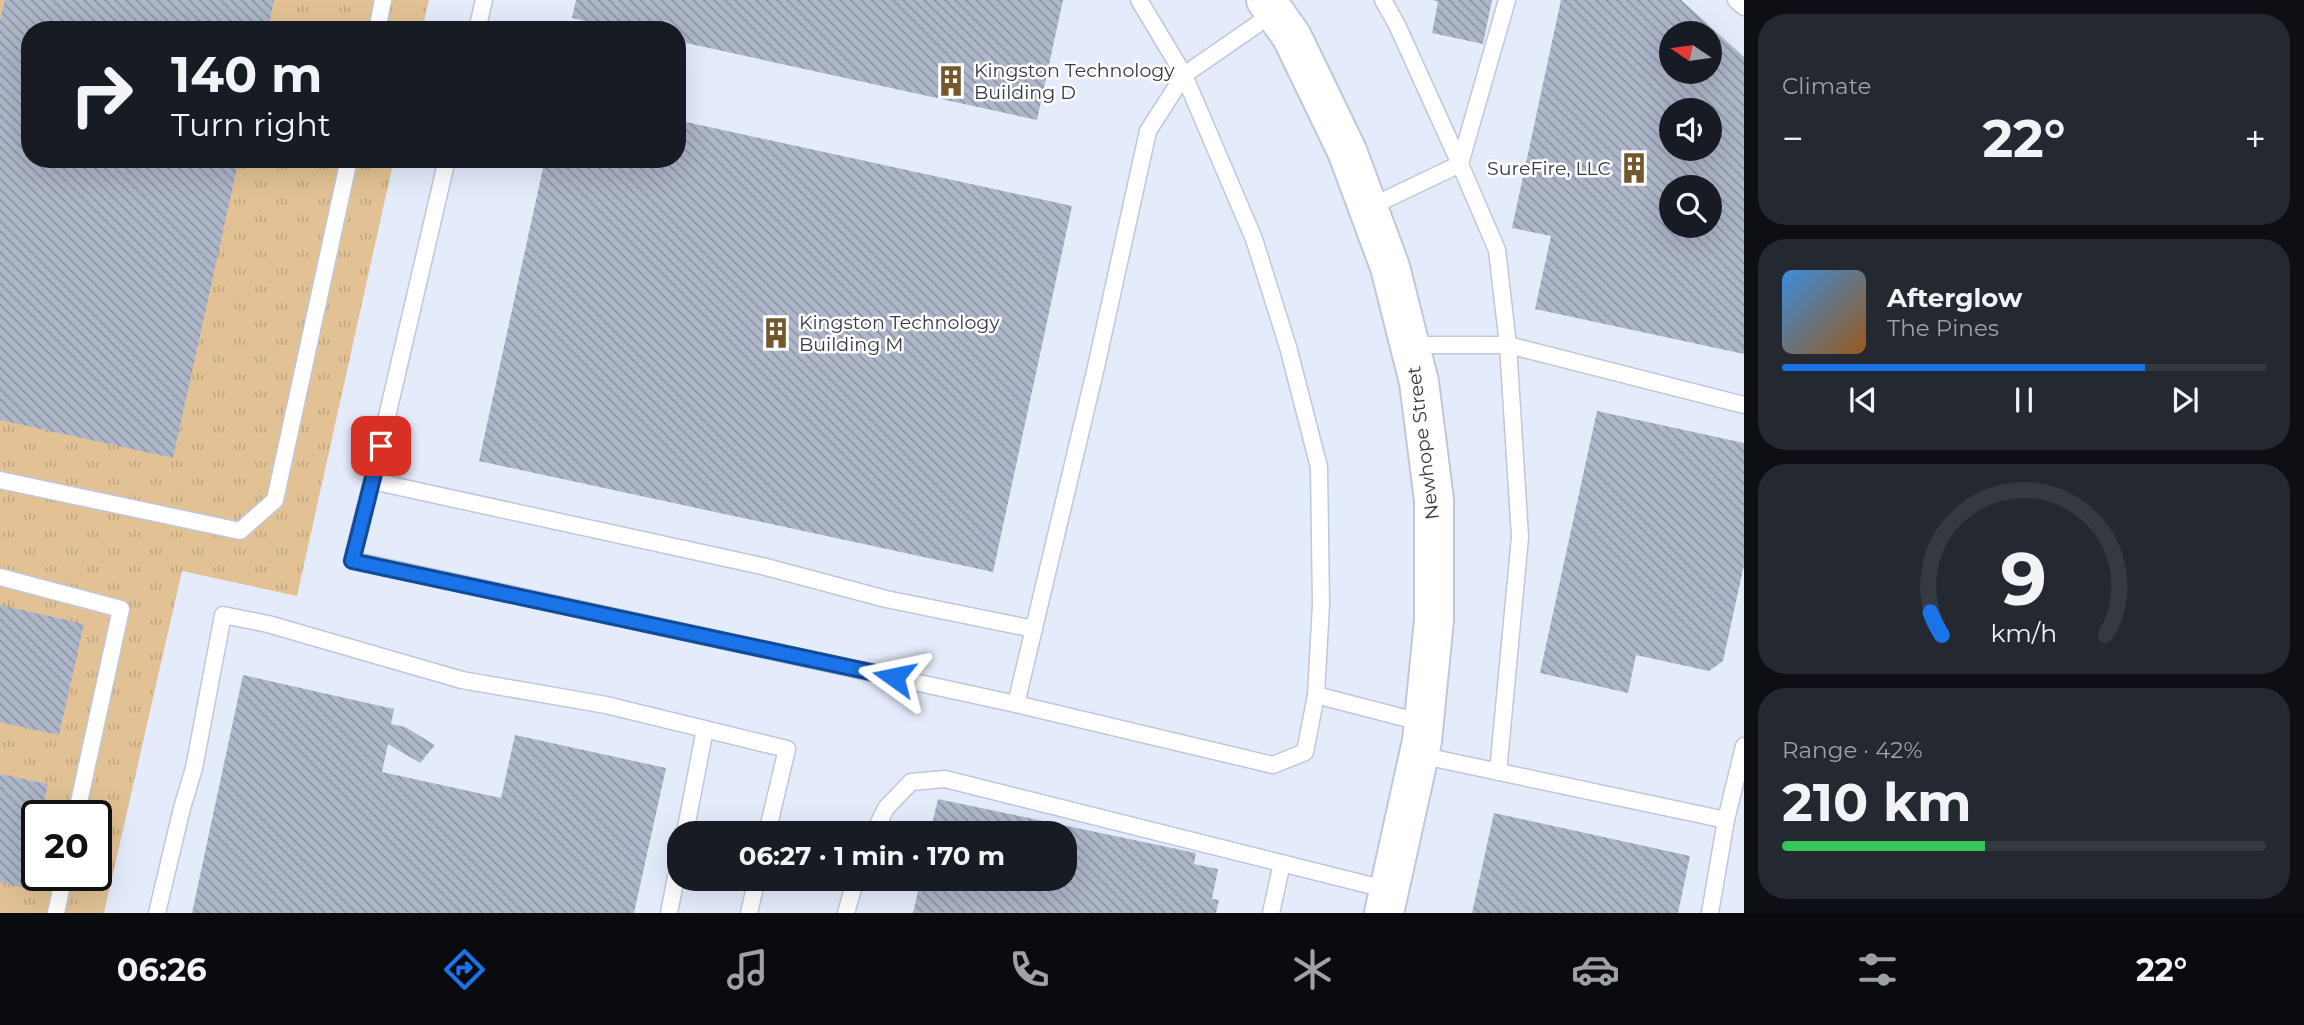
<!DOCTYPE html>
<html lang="en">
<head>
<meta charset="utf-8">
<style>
  :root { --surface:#171b24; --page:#242831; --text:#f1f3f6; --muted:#9ea1a6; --line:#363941; --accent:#1a73e8 }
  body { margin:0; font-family:Montserrat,sans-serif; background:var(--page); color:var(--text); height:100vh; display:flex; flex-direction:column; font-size:26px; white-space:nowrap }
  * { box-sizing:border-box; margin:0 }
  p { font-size:23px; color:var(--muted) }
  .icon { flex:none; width:38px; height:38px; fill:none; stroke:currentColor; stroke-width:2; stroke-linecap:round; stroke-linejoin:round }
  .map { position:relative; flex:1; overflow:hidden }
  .details { display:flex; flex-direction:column; gap:14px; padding:14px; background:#0d0f14; width:560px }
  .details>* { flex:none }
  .banner { position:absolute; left:21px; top:21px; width:665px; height:147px; border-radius:28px; box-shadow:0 7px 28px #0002; background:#171b24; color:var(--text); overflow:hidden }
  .needle { width:46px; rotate:283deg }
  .tools { position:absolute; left:1659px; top:21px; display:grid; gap:14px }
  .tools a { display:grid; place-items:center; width:63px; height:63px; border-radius:50%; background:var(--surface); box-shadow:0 7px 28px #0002; font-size:35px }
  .speed { position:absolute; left:21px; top:800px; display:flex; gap:14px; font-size:35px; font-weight:700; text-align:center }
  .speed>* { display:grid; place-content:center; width:91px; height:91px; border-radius:50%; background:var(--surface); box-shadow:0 7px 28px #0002; line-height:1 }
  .speed .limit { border:4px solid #111; border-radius:10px; background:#fff; color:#111 }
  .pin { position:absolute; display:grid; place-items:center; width:60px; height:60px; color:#fff; margin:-30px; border-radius:14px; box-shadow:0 4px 10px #0006 }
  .me { position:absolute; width:77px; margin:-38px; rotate:282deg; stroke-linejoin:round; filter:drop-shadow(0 0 5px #0008) }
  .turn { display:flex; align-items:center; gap:24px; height:147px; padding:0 35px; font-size:32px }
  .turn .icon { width:91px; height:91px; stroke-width:2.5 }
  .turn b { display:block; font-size:49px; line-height:60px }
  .big { font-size:52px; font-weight:700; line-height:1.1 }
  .details .widget { flex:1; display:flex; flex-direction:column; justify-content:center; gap:10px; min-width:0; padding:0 24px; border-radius:28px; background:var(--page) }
  .details .dial { align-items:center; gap:0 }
  .dial svg { height:182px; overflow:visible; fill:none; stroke:var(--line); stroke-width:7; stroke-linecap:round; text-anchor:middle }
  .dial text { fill:var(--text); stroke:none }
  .song { display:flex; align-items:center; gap:21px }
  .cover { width:84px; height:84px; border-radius:10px; background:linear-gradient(135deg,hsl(210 70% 55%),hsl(30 70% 35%)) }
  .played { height:7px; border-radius:4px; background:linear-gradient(90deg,var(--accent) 75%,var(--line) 75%) }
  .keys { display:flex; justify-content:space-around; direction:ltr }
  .heat { display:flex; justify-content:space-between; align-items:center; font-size:38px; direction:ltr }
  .charge { height:10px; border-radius:5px; background:linear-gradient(90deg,#34c759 42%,var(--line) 0) }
  .trip { position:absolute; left:667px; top:821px; width:410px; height:70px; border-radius:28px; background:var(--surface); box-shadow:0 7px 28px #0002; font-weight:700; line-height:70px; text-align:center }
  .tab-bar { display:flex; height:112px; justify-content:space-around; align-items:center; background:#090b0e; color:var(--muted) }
  .tab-bar .icon { width:49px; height:49px }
  .tab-bar .current { color:var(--accent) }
  .tab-bar b { font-size:32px; color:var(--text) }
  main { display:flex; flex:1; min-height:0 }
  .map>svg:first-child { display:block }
  .built { fill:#e4ebfb; fill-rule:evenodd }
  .grass { fill:url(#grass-tufts); fill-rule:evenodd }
  .building { fill:url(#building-back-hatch); fill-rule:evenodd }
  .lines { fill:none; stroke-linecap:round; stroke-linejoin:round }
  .service-casing { stroke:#bfc7da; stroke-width:19 }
  .tertiary-casing { stroke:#bfc7da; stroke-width:42 }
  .service { stroke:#fff; stroke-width:16 }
  .tertiary { stroke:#fff; stroke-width:38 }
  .route-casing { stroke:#114b97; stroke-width:18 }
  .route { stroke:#1a73e8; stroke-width:12 }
  .labels { text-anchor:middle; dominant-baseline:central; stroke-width:5; stroke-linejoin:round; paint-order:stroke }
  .poi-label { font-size:19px; fill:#363941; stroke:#fff; text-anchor:start }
  .street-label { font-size:19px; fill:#363941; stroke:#fff }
</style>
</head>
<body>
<main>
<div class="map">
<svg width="1744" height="913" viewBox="0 0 1744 913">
  <defs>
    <pattern id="grass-tufts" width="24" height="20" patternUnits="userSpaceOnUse" patternTransform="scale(1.75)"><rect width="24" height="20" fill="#e2c294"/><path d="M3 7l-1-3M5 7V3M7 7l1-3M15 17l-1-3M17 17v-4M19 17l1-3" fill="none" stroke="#c2a781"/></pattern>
    <pattern id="building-back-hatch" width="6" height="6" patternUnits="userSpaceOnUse" patternTransform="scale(1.75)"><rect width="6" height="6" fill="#aeb6c9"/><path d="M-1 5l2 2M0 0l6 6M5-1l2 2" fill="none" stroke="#8e95a5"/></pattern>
  </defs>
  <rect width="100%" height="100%" fill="#f1f5fd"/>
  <path class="built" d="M0 0H1744V913H0ZM30 30H677V159H30ZM1671 33H1710V72H1671ZM1671 110H1710V149H1671ZM1671 187H1710V226H1671ZM37 816H96V875H37ZM679 833H1064V878H679Z"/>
  <path class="grass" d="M0 0H429L422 30H30V159H394L297 596 182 571 104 913H0ZM37 816H96V875H37Z"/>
  <g class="building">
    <path d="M5 0H274L268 30H30V159H239L173 458 0 420V21Z"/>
    <path d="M576 0H1063L1037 120 677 41V30H625L572 18Z"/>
    <path d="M1433 0H1492L1483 44 1432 33 1438 2Z"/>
    <path d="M1561 0H1681L1744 57V354L1535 309 1551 236 1512 228ZM1671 33H1710V72H1671ZM1671 110H1710V149H1671ZM1671 187H1710V226H1671Z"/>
    <path d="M677 120 1072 206 993 572 479 461 545 159H677Z"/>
    <path d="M1597 411 1744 443V565L1723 661 1709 671 1636 655 1628 693 1540 673Z"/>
    <path d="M0 605 84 624 59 735 0 722Z"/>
    <path d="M243 675 394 709 391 724 405 727 435 745 420 763 388 744 382 772 501 798 515 735 666 768 634 913H192Z"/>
    <path d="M0 774 48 784 41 816H37V833L24 888 0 882Z"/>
    <path d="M938 799 1196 853 1194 864 1218 869 1212 899 1219 900 1216 913H913L921 878H1064V833H930Z"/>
    <path d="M1494 813 1690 856 1678 913H1472Z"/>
  </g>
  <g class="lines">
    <defs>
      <g id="service">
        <path d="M1139 0 1184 75 1254 239 1288 347 1319 467 1321 604 1316 695 1424 723"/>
        <path d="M1383 0 1397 25 1460 164 1507 0"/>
        <path d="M1736 0 1744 7"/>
        <path d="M1275 12 1184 75 1148 131 1096 367 1016 704 1273 765 1305 752 1316 695"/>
        <path d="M377 30 383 0"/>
        <path d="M477 30 484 0"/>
        <path d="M1368 208 1460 164 1497 250 1508 345 1520 537 1498 772"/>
        <path d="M1410 345H1508L1744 405"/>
        <path d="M0 480 240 531 275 500 349 159"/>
        <path d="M372 481 447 159"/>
        <path d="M0 577 121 609 76 816"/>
        <path d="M1016 704 352 560 372 481 762 566 886 599 1034 629"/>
        <path d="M1419 755 1726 820 1744 746"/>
        <path d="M685 833 705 729"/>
        <path d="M874 833 886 808 911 782 945 779 1389 890"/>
        <path d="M56 913 64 875"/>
        <path d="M157 913 182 808 194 768 223 615 268 624 462 680 606 705 787 749 767 833"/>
        <path d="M669 913 679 862"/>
        <path d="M749 913 757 878"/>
        <path d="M846 913 856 878"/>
        <path d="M1271 913 1282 863"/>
        <path d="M1710 913 1726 820"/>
      </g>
      <path id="tertiary" d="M1266 0 1292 37 1347 151 1390 267 1419 382 1434 500V620L1422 741 1384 913"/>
    </defs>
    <use href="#service" class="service-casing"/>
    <use href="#tertiary" class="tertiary-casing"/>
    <use href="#service" class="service"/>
    <use href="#tertiary" class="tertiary"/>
  </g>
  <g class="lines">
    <defs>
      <path id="route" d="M381 446 352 561 894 677"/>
    </defs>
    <use href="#route" class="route-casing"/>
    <use href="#route" class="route"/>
  </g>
  <defs>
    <symbol id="building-bare" viewBox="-9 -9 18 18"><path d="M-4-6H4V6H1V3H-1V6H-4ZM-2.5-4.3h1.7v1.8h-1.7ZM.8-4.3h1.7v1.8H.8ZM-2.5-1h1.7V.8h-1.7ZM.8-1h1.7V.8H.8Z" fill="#74572a" stroke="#fff" stroke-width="2.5" paint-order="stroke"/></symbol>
  </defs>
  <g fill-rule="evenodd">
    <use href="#building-bare" x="929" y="59" width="44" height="44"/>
    <use href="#building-bare" x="1612" y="146" width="44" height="44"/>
    <use href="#building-bare" x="754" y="311" width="44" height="44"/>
  </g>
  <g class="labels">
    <g class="poi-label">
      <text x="974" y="70">Kingston Technology<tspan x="974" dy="22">Building D</tspan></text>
      <text x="1611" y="168" text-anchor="end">SureFire, LLC</text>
      <text x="799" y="322">Kingston Technology<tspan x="799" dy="22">Building M</tspan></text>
    </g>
    <g class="street-label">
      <text transform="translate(1423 443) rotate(-97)">Newhope Street</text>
    </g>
  </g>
</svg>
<div class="tools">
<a><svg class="needle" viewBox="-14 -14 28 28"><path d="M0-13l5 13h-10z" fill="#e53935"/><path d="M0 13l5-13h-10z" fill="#9ea1a6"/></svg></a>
<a><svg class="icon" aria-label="sound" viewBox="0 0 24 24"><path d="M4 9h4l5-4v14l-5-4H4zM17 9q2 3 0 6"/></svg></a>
<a><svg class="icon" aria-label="search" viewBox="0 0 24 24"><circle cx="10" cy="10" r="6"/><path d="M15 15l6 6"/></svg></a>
</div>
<div class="speed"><div class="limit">20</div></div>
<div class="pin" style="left:381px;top:446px;background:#d93025"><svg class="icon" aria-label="arrive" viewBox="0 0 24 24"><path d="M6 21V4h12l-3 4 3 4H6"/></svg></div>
<svg class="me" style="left:894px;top:677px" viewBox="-20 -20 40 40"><path d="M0-17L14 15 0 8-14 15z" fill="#1a73e8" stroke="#fff" stroke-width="4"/></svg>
<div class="trip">06:27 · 1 min · 170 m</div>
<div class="banner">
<div class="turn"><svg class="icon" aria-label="right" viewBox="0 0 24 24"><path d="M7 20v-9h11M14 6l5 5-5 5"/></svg><div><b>140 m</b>Turn right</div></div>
</div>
</div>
<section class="details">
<div class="widget"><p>Climate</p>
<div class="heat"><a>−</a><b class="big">22°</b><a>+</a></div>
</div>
<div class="widget">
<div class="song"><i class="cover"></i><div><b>Afterglow</b><p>The Pines</p></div></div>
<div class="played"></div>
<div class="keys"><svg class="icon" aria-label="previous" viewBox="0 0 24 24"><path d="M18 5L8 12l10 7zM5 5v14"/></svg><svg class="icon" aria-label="pause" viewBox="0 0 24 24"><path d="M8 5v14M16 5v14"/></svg><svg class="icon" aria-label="next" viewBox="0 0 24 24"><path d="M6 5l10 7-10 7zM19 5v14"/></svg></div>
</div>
<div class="widget dial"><svg viewBox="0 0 100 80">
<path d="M14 69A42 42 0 1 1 86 69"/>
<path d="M14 69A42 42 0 0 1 9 59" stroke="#1a73e8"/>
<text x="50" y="56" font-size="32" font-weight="700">9</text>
<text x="50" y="72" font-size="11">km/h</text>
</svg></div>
<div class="widget"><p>Range · 42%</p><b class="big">210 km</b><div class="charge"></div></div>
</section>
</main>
<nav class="tab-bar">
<b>06:26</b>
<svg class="icon current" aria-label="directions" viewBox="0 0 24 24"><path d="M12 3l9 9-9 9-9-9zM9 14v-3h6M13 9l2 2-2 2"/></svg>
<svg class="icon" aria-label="music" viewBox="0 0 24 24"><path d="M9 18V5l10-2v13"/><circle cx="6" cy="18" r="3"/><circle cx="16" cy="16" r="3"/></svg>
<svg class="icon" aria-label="phone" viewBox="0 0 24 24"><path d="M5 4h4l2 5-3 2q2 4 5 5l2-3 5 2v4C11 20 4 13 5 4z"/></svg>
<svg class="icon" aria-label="climate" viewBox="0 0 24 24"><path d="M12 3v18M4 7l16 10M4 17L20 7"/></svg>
<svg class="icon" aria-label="car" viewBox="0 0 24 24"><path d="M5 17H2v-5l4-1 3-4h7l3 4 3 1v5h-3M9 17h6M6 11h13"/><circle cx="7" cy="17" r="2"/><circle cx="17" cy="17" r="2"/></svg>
<svg class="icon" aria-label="filters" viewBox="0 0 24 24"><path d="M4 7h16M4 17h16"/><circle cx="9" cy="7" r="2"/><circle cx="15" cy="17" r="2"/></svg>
<b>22°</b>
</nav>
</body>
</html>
